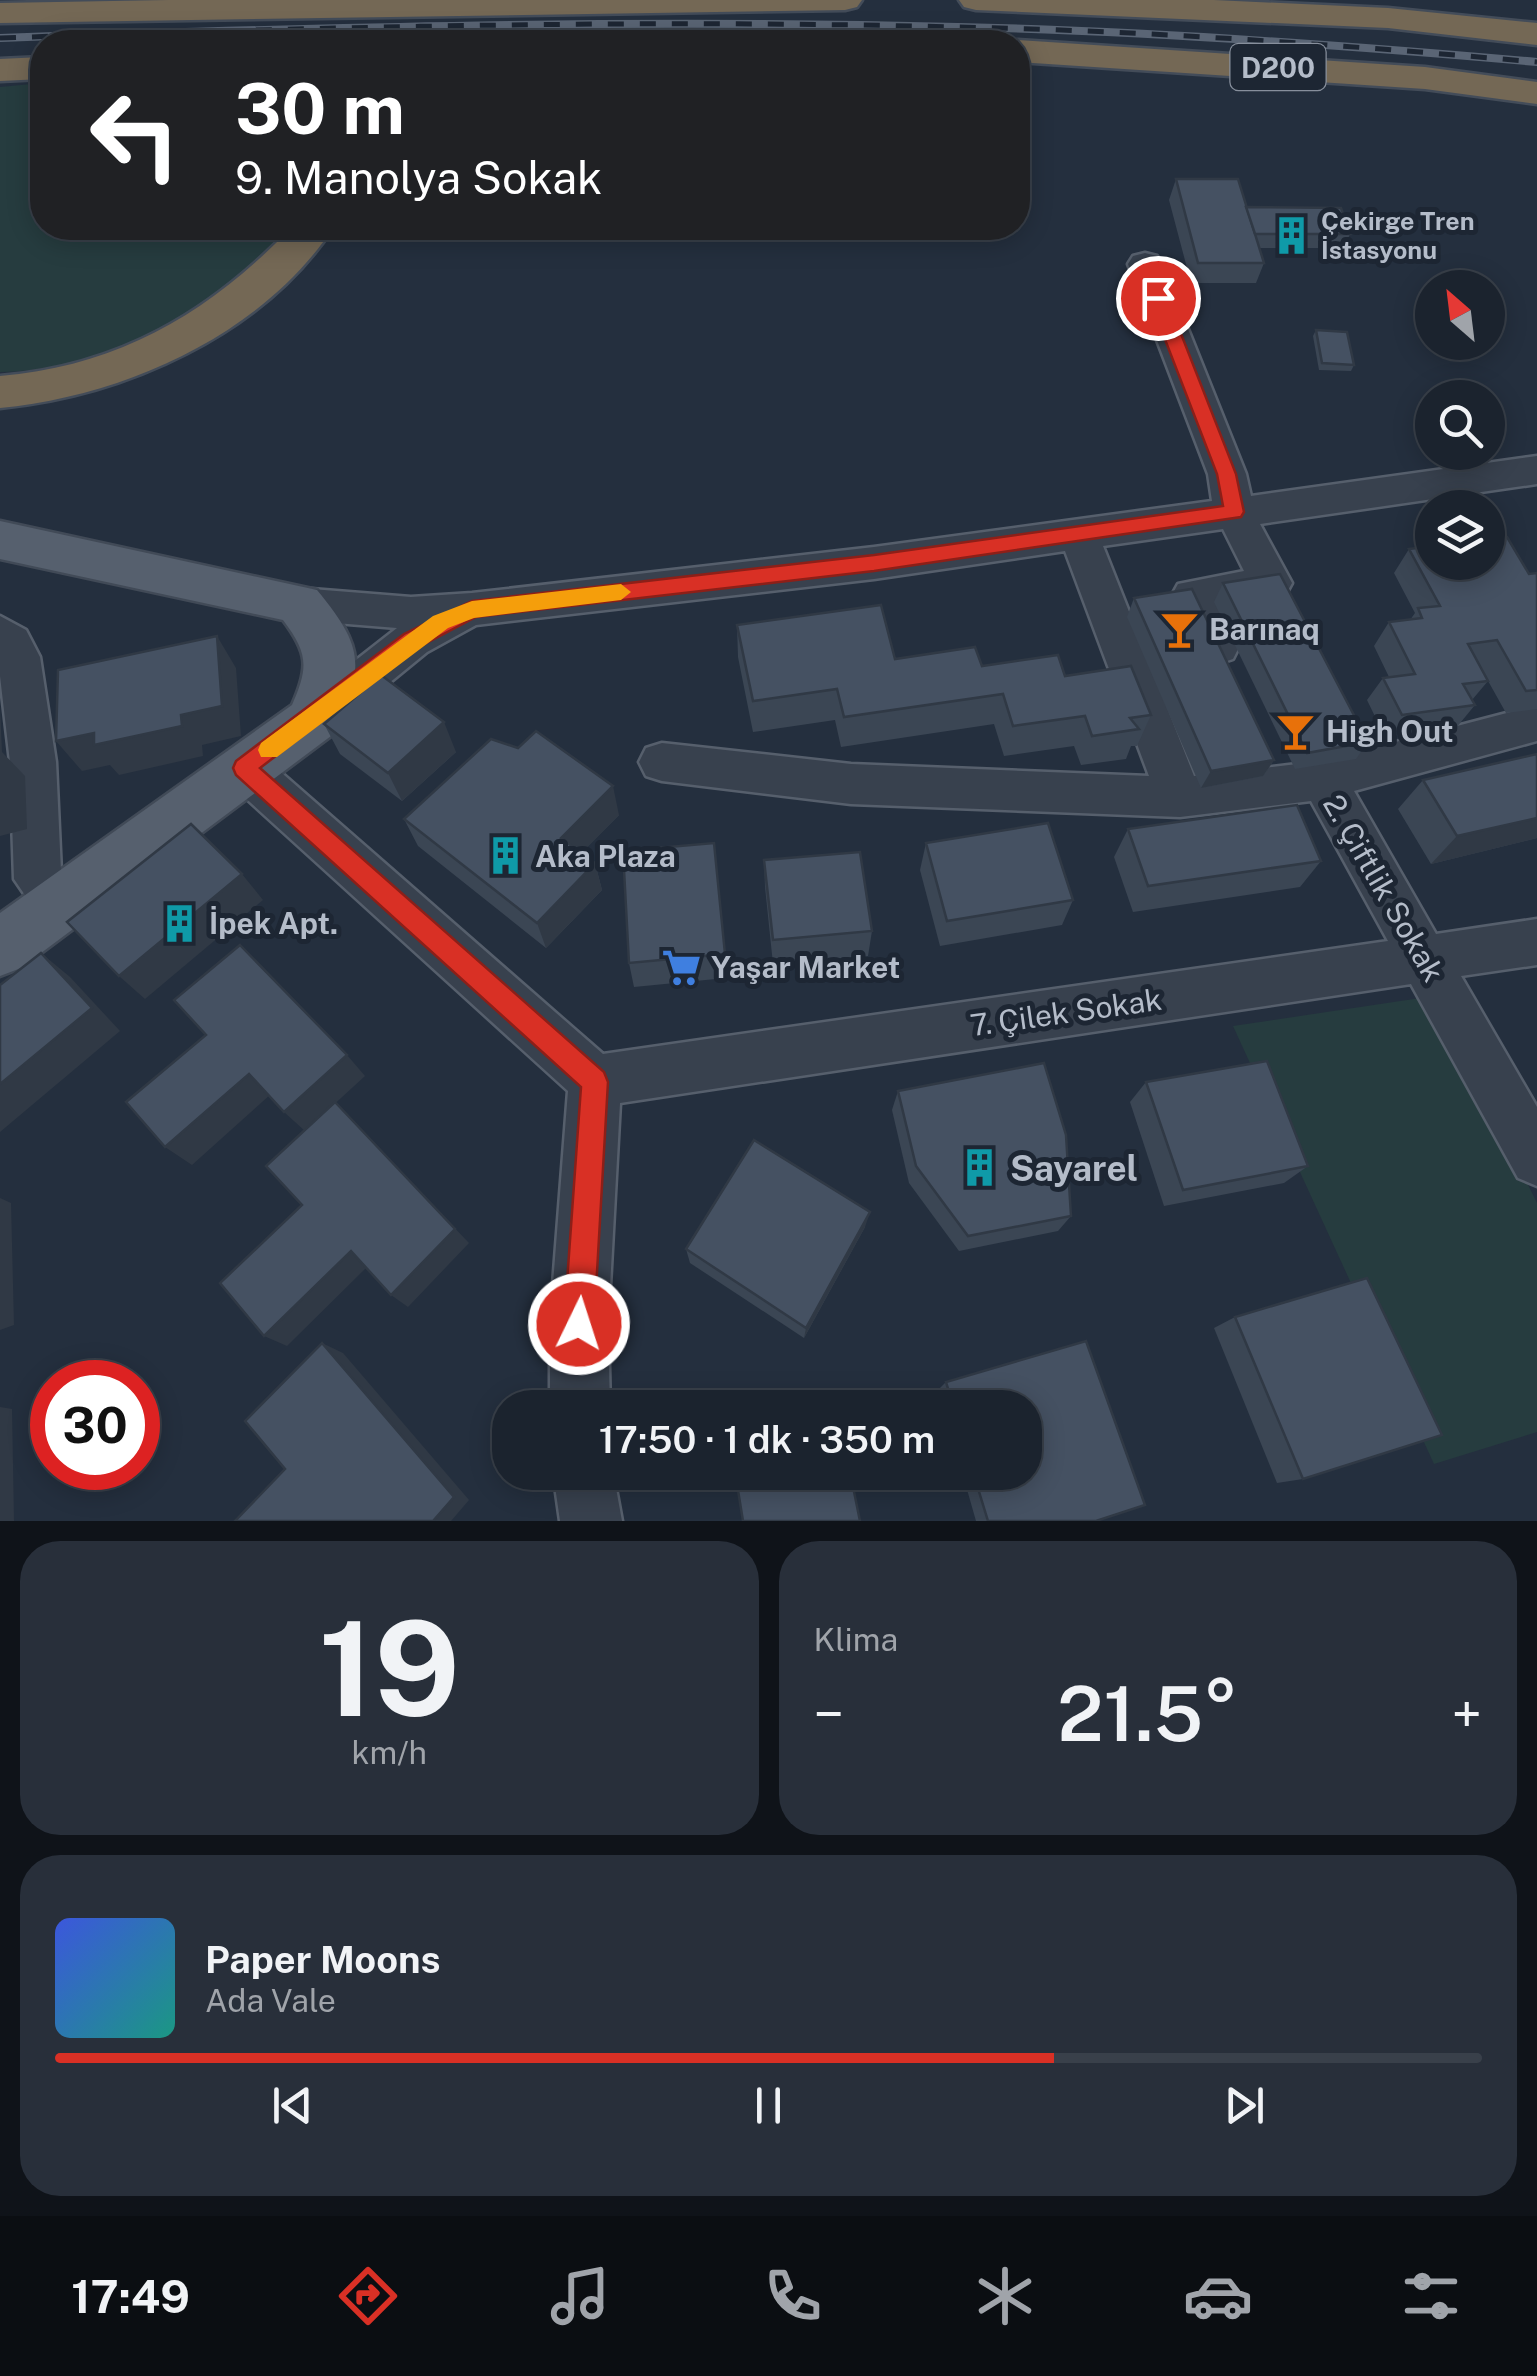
<!DOCTYPE html>
<html lang="tr">
<head>
<meta charset="utf-8">
<style>
  :root { --surface:#1b232e; --page:#282f3a; --text:#f1f3f6; --muted:#a0a4aa; --line:#39404a; --accent:#d93025 }
  body { margin:0; font-family:"Public Sans",sans-serif; background:var(--page); color:var(--text); height:100vh; display:flex; flex-direction:column; font-size:38px; white-space:nowrap }
  * { box-sizing:border-box; margin:0 }
  p { font-size:32px; color:var(--muted) }
  .icon { flex:none; width:55px; height:55px; fill:none; stroke:currentColor; stroke-width:2; stroke-linecap:round; stroke-linejoin:round }
  .map { position:relative; height:1521px; overflow:hidden }
  .details { display:flex; flex-direction:column; gap:20px; padding:20px; background:#0f1319; flex:1 }
  .details>* { flex:none }
  .hud { position:absolute; left:30px; top:30px; width:1000px; height:210px; border-radius:40px; box-shadow:0 5px 25px #0003,0 0 0 2px var(--line); background:#202124; color:#fff; overflow:hidden }
  .needle { width:65px; rotate:332deg }
  .buttons { position:absolute; left:1415px; top:270px; display:grid; gap:20px }
  .buttons a { display:grid; place-items:center; width:90px; height:90px; border-radius:50%; background:var(--surface); box-shadow:0 5px 25px #0003,0 0 0 2px var(--line); font-size:50px }
  .speed { position:absolute; left:30px; top:1360px; display:flex; gap:20px; font-size:50px; font-weight:700; text-align:center }
  .speed>* { display:grid; place-content:center; width:130px; height:130px; border-radius:50%; background:var(--surface); box-shadow:0 5px 25px #0003,0 0 0 2px var(--line); line-height:1 }
  .speed .limit { border:15px solid #d22; background:#fff; color:#111 }
  .pin { position:absolute; display:grid; place-items:center; width:85px; height:85px; color:#fff; margin:-42px; border:5px solid #fff; border-radius:50%; box-shadow:0 2px 10px #0007 }
  .me { position:absolute; width:110px; margin:-55px; rotate:4deg; stroke-linejoin:round; filter:drop-shadow(0 0 8px #0008) }
  .turn { display:flex; align-items:center; gap:35px; height:210px; padding:0 40px; font-size:45px }
  .turn .icon { width:130px; height:130px; stroke-width:2.5 }
  .turn b { display:block; font-size:70px; line-height:85px }
  .big { font-size:75px; font-weight:600; line-height:1.1 }
  .details .tile { flex:1; display:flex; flex-direction:column; justify-content:center; gap:15px; min-width:0; padding:0 35px; border-radius:40px; background:var(--page) }
  .details .dial { align-items:center; gap:0 }
  .dial b { font-size:130px; line-height:1 }
  .song { display:flex; align-items:center; gap:30px }
  .cover { width:120px; height:120px; border-radius:15px; background:linear-gradient(135deg,hsl(230 70% 55%),hsl(170 70% 35%)) }
  .played { height:10px; border-radius:5px; background:linear-gradient(90deg,var(--accent) 70%,var(--line) 70%) }
  .keys { display:flex; justify-content:space-around; direction:ltr }
  .heat { display:flex; justify-content:space-between; align-items:center; font-size:55px; direction:ltr }
  .details .tiles { flex:1; display:grid; gap:20px; grid-template-columns:1fr 1fr }
  .tile:last-child { grid-column:span 2 }
  .trip { position:absolute; left:492px; top:1390px; width:550px; height:100px; border-radius:40px; background:var(--surface); box-shadow:0 5px 25px #0003,0 0 0 2px var(--line); font-weight:600; line-height:100px; text-align:center }
  .dock { display:flex; height:160px; justify-content:space-around; align-items:center; background:#0b0e12; color:var(--muted) }
  .dock .icon { width:70px; height:70px }
  .dock .on { color:var(--accent) }
  .dock b { font-size:45px; color:var(--text) }
  .map>svg:first-child { display:block }
  .green { fill:#263c3f }
  .lines { fill:none; stroke-linecap:round; stroke-linejoin:round }
  .minor-casing { stroke:#565f6c; stroke-width:5 }
  .major-casing { stroke:#414a57; stroke-width:5 }
  .highway-casing { stroke:#434c59; stroke-width:5 }
  .minor { fill:#38414e; fill-rule:evenodd }
  .major { fill:#56606e; fill-rule:evenodd }
  .highway { fill:#746855; fill-rule:evenodd }
  .rail-casing { stroke:#5a6575; stroke-width:8 }
  .rail { stroke:#1d2633; stroke-width:5; stroke-dasharray:16; stroke-linecap:butt }
  .wall { fill:#3b4654 }
  .shaded-wall { fill:#303945 }
  .building { fill:#455162; stroke:#303945; stroke-width:2.5 }
  .route { fill:#d93025; stroke:#8d1f18; stroke-width:2.5 }
  .slow { fill:#f59e0b }
  .labels { text-anchor:middle; dominant-baseline:central; stroke-width:10; stroke-linejoin:round; paint-order:stroke }
  .far-poi-label { font-size:25px; font-weight:bold; fill:#b4bcc9; stroke:#1d2633; text-anchor:start }
  .shield { fill:#1d2633; stroke:#878f9c; stroke-width:2.5 }
  .shield-label { font-size:28px; font-weight:bold; fill:#b4bcc9 }
  .poi-label { font-size:30px; font-weight:bold; fill:#b4bcc9; stroke:#1d2633; text-anchor:start }
  .street-label { font-size:30px; fill:#b4bcc9; stroke:#1d2633 }
  .near-poi-label { font-size:35px; font-weight:bold; fill:#b4bcc9; stroke:#1d2633; text-anchor:start }
</style>
</head>
<body>
<div class="map">
<svg width="1537" height="1521" viewBox="0 0 1537 1521">
  <rect width="100%" height="100%" fill="#242f3e"/>
  <g class="green">
    <path d="M42 83V228H288C218 310 111 370 0 372V87Z"/>
    <path d="M1434 996 1537 1203V1432L1434 1464 1233 1026Z"/>
  </g>
  <g class="lines">
    <defs>
      <g id="minor">
        <path d="M1145 253 1157 256 1162 264 1246 474 1251 496 1537 456V484L1260 524 1292 583 1286 594 1220 607 1239 647 1233 659 1218 664 1203 659 1172 595 1178 584 1244 571 1223 529 1103 546 1194 776 1323 761 1537 705V741L1354 791 1436 934 1537 919V965L1461 976 1537 1107V1186L1518 1178 1411 984 620 1103 608 1323 610 1408H550V1323L568 1091 228 782 221 768 228 754 244 749 260 754 603 1054 1388 941 1311 801 1180 817 851 804 662 781 646 776 639 762 646 748 662 743 851 764 1149 776 1065 551 874 579 476 625 427 652 328 733 312 738 296 733 290 720 296 707 397 628 299 620 284 615 278 604 284 593 299 588 411 597 472 593 874 547 1212 501 1208 474 1128 264 1133 256Z"/>
        <path d="M0 616 26 630 40 657 56 762 61 872 83 905 76 920 59 927 42 920 14 879 10 762 0 676Z"/>
        <path d="M553 1472H613L622 1521H560Z"/>
      </g>
      <path id="major" d="M0 521 317 590C366 649 365 669 331 736L21 968 0 976V913L292 705C309 667 308 653 283 620L0 559Z"/>
      <g id="highway">
        <path d="M168 0H862L857 7 845 10 0 23V3Z"/>
        <path d="M959 0H1214L1388 8 1537 23V45L1388 28 976 10 964 7Z"/>
        <path d="M1018 40 1425 67 1537 82V104L1425 89 1018 62V42H1009Z"/>
        <path d="M42 57V79L0 81V59Z"/>
        <path d="M291 228H333C262 335 124 396 0 408V376C119 366 209 313 291 228Z"/>
      </g>
    </defs>
    <use href="#minor" class="minor-casing"/>
    <use href="#major" class="major-casing"/>
    <use href="#highway" class="highway-casing"/>
    <use href="#minor" class="minor"/>
    <use href="#major" class="major"/>
    <use href="#highway" class="highway"/>
    <defs>
      <path id="rail" d="M0 38C319 27 639 19 958 27 1152 31 1344 45 1537 62"/>
    </defs>
    <use href="#rail" class="rail-casing"/>
    <use href="#rail" class="rail"/>
  </g>
  <g class="wall">
    <path d="M1176 179 1246 207 1350 234 1344 248H1259L1264 263 1256 283H1191L1169 200Z"/>
    <path d="M1316 330 1354 365 1351 371 1319 370 1313 336Z"/>
    <path d="M1409 549 1529 574 1537 573V709L1506 713 1478 663 1488 681 1472 700 1475 705 1456 728 1385 737 1367 700 1383 678 1389 677 1374 646 1389 622 1410 620 1415 613 1394 573Z"/>
    <path d="M1223 583 1368 742 1356 759 1295 769 1214 602Z"/>
    <path d="M1134 598 1274 760 1263 776 1201 788 1127 617Z"/>
    <path d="M737 625 895 659 1065 676 1151 715 1137 746H1131L1126 759 1081 765 1074 746 1004 756 994 724 841 747 835 720 753 732 738 657Z"/>
    <path d="M324 724 456 752 402 801 340 754Z"/>
    <path d="M1537 754V838L1431 864 1398 809 1423 780Z"/>
    <path d="M619 815 581 853 595 863 602 890 546 948 418 846 404 819Z"/>
    <path d="M1128 829 1321 861 1300 887 1133 912 1114 857Z"/>
    <path d="M714 843 726 978 634 987 629 963Z"/>
    <path d="M926 843 1073 900 1062 925 940 946 920 870Z"/>
    <path d="M764 860 872 931 868 956 773 964 765 887Z"/>
    <path d="M1146 1082 1308 1166 1284 1183 1164 1206 1130 1102Z"/>
    <path d="M898 1091 1071 1216 1058 1231 959 1251 909 1183 892 1110Z"/>
    <path d="M865 1227 804 1338 690 1263 686 1249Z"/>
    <path d="M1235 1317 1303 1479 1277 1483 1214 1328Z"/>
    <path d="M1086 1341 1145 1505 1096 1521H976L962 1472H1025V1408H943L938 1390 946 1382Z"/>
  </g>
  <g class="shaded-wall">
    <path d="M217 636 236 668 241 736 202 745 203 756 119 775 110 765 82 771 56 741 181 715Z"/>
    <path d="M0 706 2 752 25 776 27 829 0 836Z"/>
    <path d="M444 722 456 752 402 801 388 773Z"/>
    <path d="M1274 760 1263 776 1201 788 1211 771Z"/>
    <path d="M613 786 619 815 569 866 561 838Z"/>
    <path d="M1537 818V838L1431 864 1457 836Z"/>
    <path d="M595 863 602 890 546 948 537 923Z"/>
    <path d="M242 874 263 900 145 999 119 976Z"/>
    <path d="M41 953 70 977 120 1031 0 1132V1084Z"/>
    <path d="M347 1055 365 1076 305 1131 284 1112Z"/>
    <path d="M249 1074 271 1094 192 1165 165 1147Z"/>
    <path d="M335 1103 469 1243 408 1307 391 1295Z"/>
    <path d="M0 1198 11 1203 14 1325 0 1330Z"/>
    <path d="M870 1212 865 1227 804 1338 806 1328Z"/>
    <path d="M351 1251 370 1264 287 1346 264 1336Z"/>
    <path d="M322 1343 343 1353 469 1500 451 1521H433Z"/>
    <path d="M0 1407 12 1409 14 1521H0Z"/>
  </g>
  <g class="building">
    <path d="M1176 179H1238L1264 263H1198Z"/>
    <path d="M1246 207 1341 208 1350 234H1255Z"/>
    <path d="M1316 330 1347 332 1354 365 1322 363Z"/>
    <path d="M1507 537 1529 574 1537 573V690L1526 691 1497 640 1468 644 1488 681 1463 684 1475 705 1402 715 1383 678 1415 674 1389 622 1422 618 1418 608 1440 606 1409 549 1432 546V562H1488V539Z"/>
    <path d="M1280 574 1368 742 1307 753 1223 583Z"/>
    <path d="M1192 589 1274 760 1211 771 1134 598Z"/>
    <path d="M881 605 895 659 975 647 982 666 1058 655 1065 676 1131 666 1151 715 1130 718 1139 729 1092 736 1085 716 1013 726 1003 694 844 717 837 689 753 701 737 625Z"/>
    <path d="M217 636 222 706 181 715 182 726 94 745V733L56 741 58 670Z"/>
    <path d="M381 675 444 722 388 773 324 724Z"/>
    <path d="M536 731 613 786 561 838 595 863 537 923 404 819 491 739 518 748Z"/>
    <path d="M1537 754V818L1457 836 1423 780Z"/>
    <path d="M1297 805 1321 861 1148 886 1128 829Z"/>
    <path d="M1048 823 1073 900 947 921 926 843Z"/>
    <path d="M191 824 242 874 119 976 67 922Z"/>
    <path d="M714 843 725 954 629 963 623 851Z"/>
    <path d="M860 852 872 931 773 940 764 860Z"/>
    <path d="M240 945 347 1055 284 1112 249 1074 165 1147 126 1102 206 1035 174 1000Z"/>
    <path d="M41 953 92 1008 0 1084V985Z"/>
    <path d="M1267 1061 1308 1166 1183 1190 1146 1082Z"/>
    <path d="M1044 1063 1066 1135 1071 1216 968 1236 916 1166 898 1091Z"/>
    <path d="M335 1102 455 1229 391 1295 351 1251 264 1336 220 1283 302 1205 266 1166Z"/>
    <path d="M754 1140 870 1212 806 1328 686 1249Z"/>
    <path d="M1367 1278 1442 1435 1303 1479 1235 1317Z"/>
    <path d="M1086 1341 1145 1505 1096 1521H988L973 1472H1025V1408H954L946 1382Z"/>
    <path d="M322 1343 454 1497 433 1521H235L285 1469 245 1421Z"/>
    <path d="M735 1472H850L860 1521H743Z"/>
  </g>
  <path class="route" d="M1158 292 1167 298 1236 474 1244 512 1241 517 874 571 476 617 419 647 260 768 604 1072 608 1082 594 1324 589 1334 579 1338 569 1334 564 1324 581 1087 236 775 233 768 236 761 404 634 472 601 874 555 1223 506 1217 474 1149 298Z"/>
  <path class="slow" d="M621 584 631 592 621 600 474 618 448 628 277 757H261L258 750 261 743 433 616 472 601Z"/>
  <defs>
    <symbol id="building-bare" viewBox="-9 -9 18 18"><path d="M-4-6H4V6H1V3H-1V6H-4ZM-2.5-4.3h1.7v1.8h-1.7ZM.8-4.3h1.7v1.8H.8ZM-2.5-1h1.7V.8h-1.7ZM.8-1h1.7V.8H.8Z" fill="#0f9aa8" stroke="#1d2633" stroke-width="2.5" paint-order="stroke"/></symbol>
    <symbol id="bar-bare" viewBox="-9 -9 18 18"><path d="M-6-5H6L.8 .8V4.5H3.5V6h-7V4.5H-.8V.8Z" fill="#e8710a" stroke="#1d2633" stroke-width="2.5" paint-order="stroke"/></symbol>
    <symbol id="supermarket-bare" viewBox="-9 -9 18 18"><path d="M-6-5.5h2.5l.6 2H6L4.5 2H-2.5L-4.4-4H-6ZM-1.5 3.2a1.3 1.3 0 1 0 .1 0ZM3 3.2a1.3 1.3 0 1 0 .1 0Z" fill="#3f7fe0" stroke="#1d2633" stroke-width="2.5" paint-order="stroke"/></symbol>
  </defs>
  <g fill-rule="evenodd">
    <use href="#building-bare" x="1264" y="208" width="55" height="55"/>
    <use href="#bar-bare" x="1152" y="602" width="55" height="55"/>
    <use href="#bar-bare" x="1268" y="704" width="55" height="55"/>
    <use href="#building-bare" x="478" y="828" width="55" height="55"/>
    <use href="#building-bare" x="152" y="896" width="55" height="55"/>
    <use href="#supermarket-bare" x="654" y="940" width="55" height="55"/>
    <use href="#building-bare" x="952" y="1140" width="55" height="55"/>
  </g>
  <g class="labels">
    <g class="far-poi-label">
      <text x="1321" y="221">Çekirge Tren<tspan x="1321" dy="29">İstasyonu</tspan></text>
    </g>
    <rect class="shield" x="1230.5" y="44" width="95" height="46" rx="8"/>
    <g class="shield-label">
      <text x="1278" y="67">D200</text>
    </g>
    <g class="poi-label">
      <text x="1209" y="629">Barınaq</text>
      <text x="1326" y="731">High Out</text>
      <text x="535" y="856">Aka Plaza</text>
      <text x="209" y="923">İpek Apt.</text>
      <text x="711" y="967">Yaşar Market</text>
    </g>
    <g class="street-label">
      <text transform="translate(1384 888) rotate(60)">2. Çiftlik Sokak</text>
      <text transform="translate(1066 1012) rotate(-8)">7. Çilek Sokak</text>
    </g>
    <g class="near-poi-label">
      <text x="1010" y="1168">Sayarel</text>
    </g>
  </g>
</svg>
<div class="buttons">
<a><svg class="needle" viewBox="-14 -14 28 28"><path d="M0-13l5 13h-10z" fill="#e53935"/><path d="M0 13l5-13h-10z" fill="#a0a4aa"/></svg></a>
<a><svg class="icon" aria-label="search" viewBox="0 0 24 24"><circle cx="10" cy="10" r="6"/><path d="M15 15l6 6"/></svg></a>
<a><svg class="icon" aria-label="layers" viewBox="0 0 24 24"><path d="M12 4l9 5-9 5-9-5zM3 14l9 5 9-5"/></svg></a>
</div>
<div class="speed"><div class="limit">30</div></div>
<div class="pin" style="left:1158px;top:298px;background:#d93025"><svg class="icon" aria-label="arrive" viewBox="0 0 24 24"><path d="M6 21V4h12l-3 4 3 4H6"/></svg></div>
<svg class="me" style="left:579px;top:1324px" viewBox="-20 -20 40 40"><circle r="17" fill="#d93025" stroke="#fff" stroke-width="3"/><path d="M0-11L8 9 0 5-8 9z" fill="#fff"/></svg>
<div class="trip">17:50 · 1 dk · 350 m</div>
<div class="hud">
<div class="turn"><svg class="icon" aria-label="left" viewBox="0 0 24 24"><path d="M17 20v-9H6M10 6l-5 5 5 5"/></svg><div><b>30 m</b>9. Manolya Sokak</div></div>
</div>
</div>
<section class="details">
<div class="tiles">
<div class="tile dial"><b>19</b><p>km/h</p></div>
<div class="tile"><p>Klima</p>
<div class="heat"><a>−</a><b class="big">21.5°</b><a>+</a></div>
</div>
<div class="tile">
<div class="song"><i class="cover"></i><div><b>Paper Moons</b><p>Ada Vale</p></div></div>
<div class="played"></div>
<div class="keys"><svg class="icon" aria-label="previous" viewBox="0 0 24 24"><path d="M18 5L8 12l10 7zM5 5v14"/></svg><svg class="icon" aria-label="pause" viewBox="0 0 24 24"><path d="M8 5v14M16 5v14"/></svg><svg class="icon" aria-label="next" viewBox="0 0 24 24"><path d="M6 5l10 7-10 7zM19 5v14"/></svg></div>
</div>
</div>
</section>
<nav class="dock">
<b>17:49</b>
<svg class="icon on" aria-label="directions" viewBox="0 0 24 24"><path d="M12 3l9 9-9 9-9-9zM9 14v-3h6M13 9l2 2-2 2"/></svg>
<svg class="icon" aria-label="music" viewBox="0 0 24 24"><path d="M9 18V5l10-2v13"/><circle cx="6" cy="18" r="3"/><circle cx="16" cy="16" r="3"/></svg>
<svg class="icon" aria-label="phone" viewBox="0 0 24 24"><path d="M5 4h4l2 5-3 2q2 4 5 5l2-3 5 2v4C11 20 4 13 5 4z"/></svg>
<svg class="icon" aria-label="climate" viewBox="0 0 24 24"><path d="M12 3v18M4 7l16 10M4 17L20 7"/></svg>
<svg class="icon" aria-label="car" viewBox="0 0 24 24"><path d="M5 17H2v-5l4-1 3-4h7l3 4 3 1v5h-3M9 17h6M6 11h13"/><circle cx="7" cy="17" r="2"/><circle cx="17" cy="17" r="2"/></svg>
<svg class="icon" aria-label="filters" viewBox="0 0 24 24"><path d="M4 7h16M4 17h16"/><circle cx="9" cy="7" r="2"/><circle cx="15" cy="17" r="2"/></svg>
</nav>
</body>
</html>
